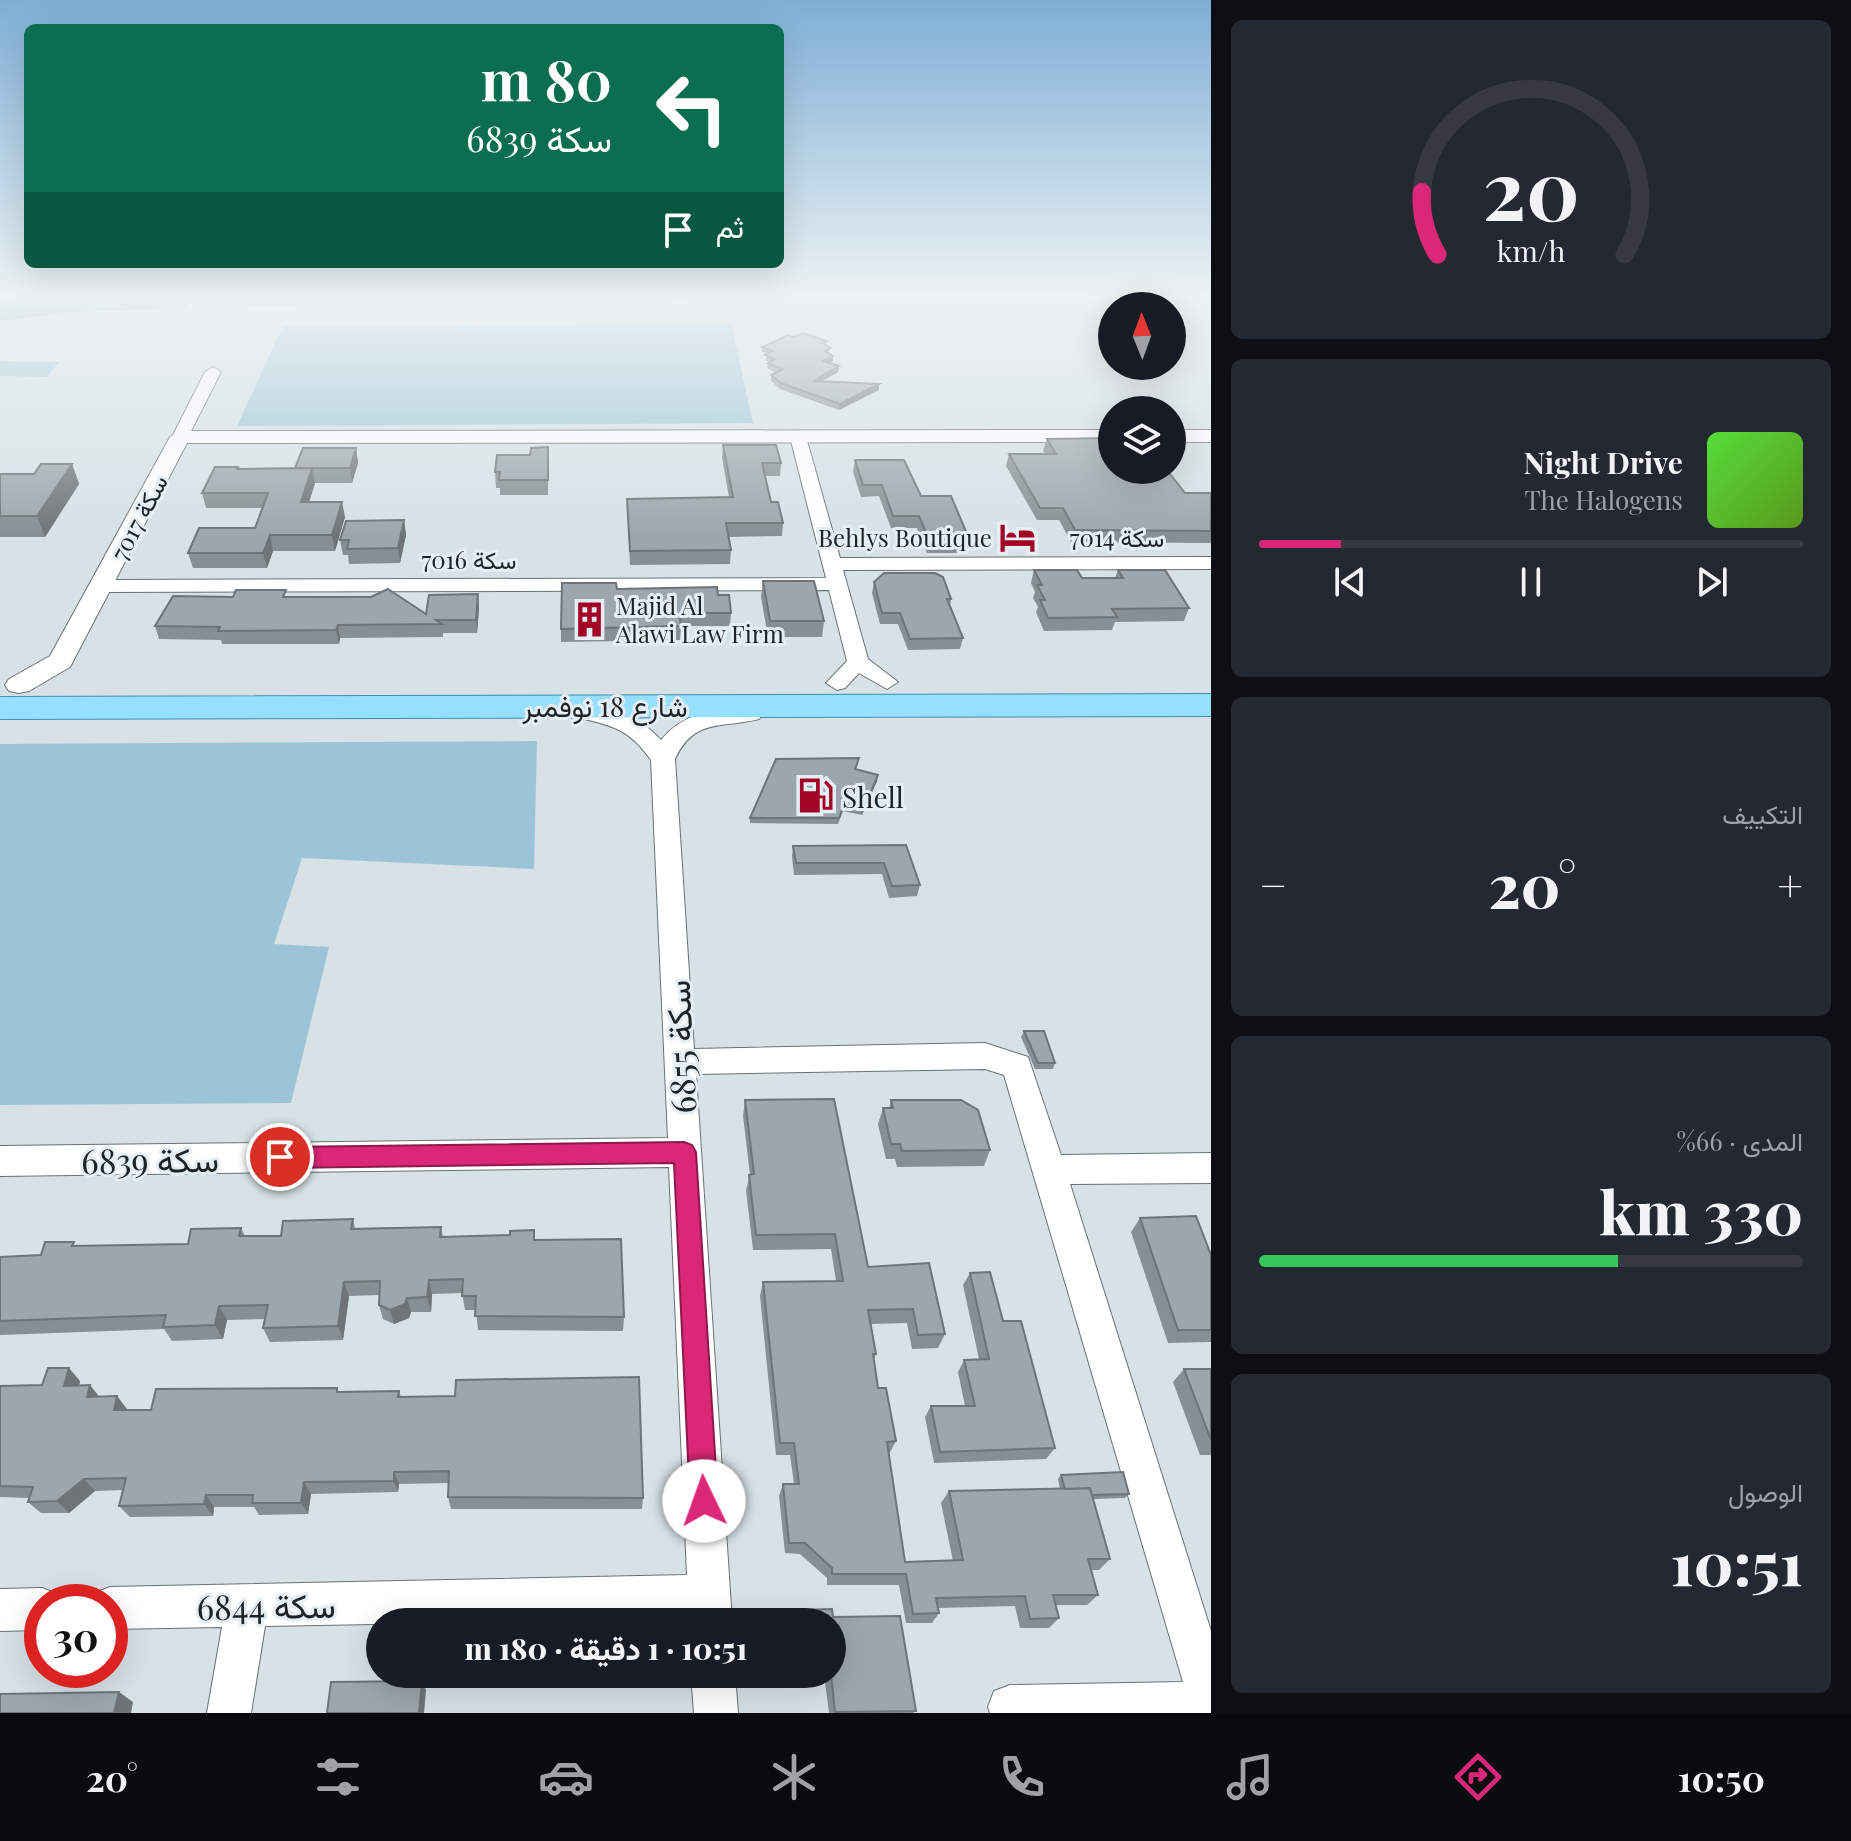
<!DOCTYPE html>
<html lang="ar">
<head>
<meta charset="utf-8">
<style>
  :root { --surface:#171b24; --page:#242831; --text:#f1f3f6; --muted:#9ea1a6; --line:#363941; --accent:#db2777 }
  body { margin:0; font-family:"Playfair Display",Vazirmatn,serif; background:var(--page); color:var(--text); direction:rtl; height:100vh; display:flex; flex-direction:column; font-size:30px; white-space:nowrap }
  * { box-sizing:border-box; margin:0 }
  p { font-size:26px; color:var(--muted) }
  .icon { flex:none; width:44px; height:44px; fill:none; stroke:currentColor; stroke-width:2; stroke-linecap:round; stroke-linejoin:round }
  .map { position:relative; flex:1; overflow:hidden; direction:ltr }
  .side { display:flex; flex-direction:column; gap:20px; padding:20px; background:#0d0f14; width:640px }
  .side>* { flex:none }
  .hud { position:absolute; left:24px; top:24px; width:760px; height:244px; border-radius:12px; box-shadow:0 8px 32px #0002; direction:rtl; background:#0b6e4f; color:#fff; overflow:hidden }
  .needle { width:52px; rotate:359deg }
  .tools { position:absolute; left:1098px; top:292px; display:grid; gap:16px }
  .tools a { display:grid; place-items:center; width:88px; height:88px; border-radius:50%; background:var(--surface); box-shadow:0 8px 32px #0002; font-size:40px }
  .speed { position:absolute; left:24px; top:1584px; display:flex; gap:16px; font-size:40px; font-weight:700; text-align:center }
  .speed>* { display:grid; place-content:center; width:104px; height:104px; border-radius:50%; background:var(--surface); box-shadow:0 8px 32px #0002; line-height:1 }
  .speed .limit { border:12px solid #d22; background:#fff; color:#111 }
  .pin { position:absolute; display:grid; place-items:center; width:68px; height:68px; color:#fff; margin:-34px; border:4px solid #fff; border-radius:50%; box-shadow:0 2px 8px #0007 }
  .me { position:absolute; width:88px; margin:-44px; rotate:357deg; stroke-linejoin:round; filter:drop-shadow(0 0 6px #0008) }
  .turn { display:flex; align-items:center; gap:28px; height:168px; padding:0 40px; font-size:36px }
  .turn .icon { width:104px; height:104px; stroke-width:2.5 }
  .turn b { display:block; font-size:56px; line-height:68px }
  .then { display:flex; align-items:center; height:76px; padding:0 40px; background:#0003; gap:16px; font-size:30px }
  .big { font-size:60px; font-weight:800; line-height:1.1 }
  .side .tile { flex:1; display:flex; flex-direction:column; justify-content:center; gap:12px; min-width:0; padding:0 28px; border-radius:12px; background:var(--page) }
  .side .dial { align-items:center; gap:0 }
  .dial svg { height:208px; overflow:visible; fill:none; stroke:var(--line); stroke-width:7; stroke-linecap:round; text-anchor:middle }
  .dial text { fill:var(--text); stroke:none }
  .song { display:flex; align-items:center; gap:24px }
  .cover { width:96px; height:96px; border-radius:12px; background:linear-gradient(135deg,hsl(110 70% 55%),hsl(90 70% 35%)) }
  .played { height:8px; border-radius:4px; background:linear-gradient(90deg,var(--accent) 15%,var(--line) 15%) }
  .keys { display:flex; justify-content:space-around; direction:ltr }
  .heat { display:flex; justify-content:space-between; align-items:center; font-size:44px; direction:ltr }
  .charge { height:12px; border-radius:6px; background:linear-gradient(90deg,#34c759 66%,var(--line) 0) }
  .trip { position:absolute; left:366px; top:1608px; width:480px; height:80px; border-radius:40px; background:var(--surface); box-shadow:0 8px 32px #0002; font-weight:800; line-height:80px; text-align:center; direction:rtl }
  .dock { display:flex; height:128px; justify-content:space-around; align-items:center; background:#090b0e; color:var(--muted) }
  .dock .icon { width:56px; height:56px }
  .dock .selected { color:var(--accent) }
  .dock b { font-size:36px; color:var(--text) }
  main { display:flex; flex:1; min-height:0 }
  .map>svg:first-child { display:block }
  .green { fill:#9cc4d8 }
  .water { fill:#7da5b9 }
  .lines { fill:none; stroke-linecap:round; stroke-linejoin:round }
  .minor-casing { stroke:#687276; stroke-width:2 }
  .tertiary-casing { stroke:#687276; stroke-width:2 }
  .primary-casing { stroke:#3e8fb3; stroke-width:2 }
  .minor { fill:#fff; fill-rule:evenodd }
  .tertiary { fill:#fff; fill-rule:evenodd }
  .primary { fill:#95dfff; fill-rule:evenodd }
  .wall { fill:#878f94 }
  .shaded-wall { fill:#6e7478 }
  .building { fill:#9da6ac; stroke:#6e7478; stroke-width:2 }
  .route { fill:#db2777; stroke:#8e194d; stroke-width:2 }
  .labels { text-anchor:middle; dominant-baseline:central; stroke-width:6; stroke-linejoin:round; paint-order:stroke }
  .far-street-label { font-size:24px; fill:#1f2325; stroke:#e4eef4 }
  .far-poi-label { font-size:24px; fill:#1f2325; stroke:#e4eef4; text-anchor:end }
  .street-label { font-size:28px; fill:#1f2325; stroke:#e4eef4 }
  .poi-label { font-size:28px; fill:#1f2325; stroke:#e4eef4; text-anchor:start }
  .near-street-label { font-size:34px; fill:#1f2325; stroke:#e4eef4 }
</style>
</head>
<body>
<main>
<section class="side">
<div class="tile dial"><svg viewBox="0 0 100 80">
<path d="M14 69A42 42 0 1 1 86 69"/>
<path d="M14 69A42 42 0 0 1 8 45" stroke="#db2777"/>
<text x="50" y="56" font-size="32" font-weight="700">20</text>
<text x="50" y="72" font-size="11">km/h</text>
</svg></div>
<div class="tile">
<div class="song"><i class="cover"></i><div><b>Night Drive</b><p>The Halogens</p></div></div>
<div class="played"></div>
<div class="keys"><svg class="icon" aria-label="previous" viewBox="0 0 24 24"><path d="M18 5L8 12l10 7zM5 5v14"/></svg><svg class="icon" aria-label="pause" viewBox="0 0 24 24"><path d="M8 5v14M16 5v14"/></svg><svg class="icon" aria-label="next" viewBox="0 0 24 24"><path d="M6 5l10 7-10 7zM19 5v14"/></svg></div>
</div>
<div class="tile"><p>التكييف</p>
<div class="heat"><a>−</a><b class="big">20°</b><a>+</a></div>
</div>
<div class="tile"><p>المدى · 66%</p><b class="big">330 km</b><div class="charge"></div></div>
<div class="tile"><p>الوصول</p><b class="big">10:51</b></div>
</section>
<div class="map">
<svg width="1211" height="1713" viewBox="0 0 1211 1713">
  <rect width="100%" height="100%" fill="#d7e1e6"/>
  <g class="green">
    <path d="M731 324 753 423 237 426 283 326Z"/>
    <path d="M0 361 59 362 47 377 0 376Z"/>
    <path d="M537 741 534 869 302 858 274 944 329 947 291 1103 0 1105V744Z"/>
  </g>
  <g class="water">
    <path d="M0 296H194L185 308 74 312 0 321Z"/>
    <path d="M250 296H743L250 306Z"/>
  </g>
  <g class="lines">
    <defs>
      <g id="minor">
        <path d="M213 367 221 372 188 437 186 441H174L172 437 205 372Z"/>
        <path d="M798 432 806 437 840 558 1211 557V569L843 570 868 659 898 682 887 689 859 673 845 688 837 690 826 683 847 661 829 590 101 592 91 586 101 580 826 578 790 437Z"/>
        <path d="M581 704C613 707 639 716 661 740 684 711 717 710 751 707L759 709 762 714 759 719C721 729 695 717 675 759L694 1049 985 1043 1028 1057 1061 1155 1211 1153V1183L1070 1184 1211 1631V1713H990L988 1707 994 1691 1010 1685 1183 1682 1004 1075 985 1069 696 1074 732 1622H690L689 1618 265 1626 251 1713H207L222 1627 110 1629V1602H91L95 1593 110 1587 687 1575 669 1167 0 1176V1146L668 1138 651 760C627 726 610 726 573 716L570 711 573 706Z"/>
        <path d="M42 1588 57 1594 60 1602H42V1630L0 1631V1589Z"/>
        <path d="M691 1674H735L738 1713H694Z"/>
      </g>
      <g id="tertiary">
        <path d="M1112 430V442L187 443 70 667 29 691 19 693 9 691 5 685 9 679 50 656 170 437 180 431Z"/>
        <rect x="1172" y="430" width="39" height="12"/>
      </g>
      <path id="primary" d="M1211 694V716L0 719V697Z"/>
    </defs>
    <use href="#minor" class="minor-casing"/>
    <use href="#tertiary" class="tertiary-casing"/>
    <use href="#primary" class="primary-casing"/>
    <use href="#minor" class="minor"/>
    <use href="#tertiary" class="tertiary"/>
    <use href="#primary" class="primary"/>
  </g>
  <g class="wall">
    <path d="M826 346 833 361 829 363 839 366 838 372 822 381 879 384V390L839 410 780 389 771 381V375L777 373 767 368 768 363 769 362 765 360 767 354 762 352V347Z"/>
    <path d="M1047 439 1185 493H1211V543L1071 542 1059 520H1037L1006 466 1009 454H1046L1043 451Z"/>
    <path d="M723 445 781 463 780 476H765L771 502 783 523 782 536 728 537 731 550 730 564 630 565 627 499 729 497 722 458Z"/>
    <path d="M548 447V495H500V488H496L495 472Z"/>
    <path d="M356 448 358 463 352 483H315L309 502 345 517 335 551H273L267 568H193L188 553 255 528 263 508H206L202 493 295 468Z"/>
    <path d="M855 460 921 496 970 541 967 553H927L917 528H891L879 496 861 497 853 472Z"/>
    <path d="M72 464 79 484 45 537H0V474H34Z"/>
    <path d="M404 520 406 535 400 563 349 564 348 555H343L340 540Z"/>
    <path d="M1034 570 1082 578H1115L1118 570 1189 608 1184 621 1115 622 1112 630 1044 631 1036 612 1038 607 1033 598 1035 592 1031 583Z"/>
    <path d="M763 581 824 621 822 637H768L761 597Z"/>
    <path d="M874 582 951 599 950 606 963 638 960 649 908 650 898 624H880L872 593Z"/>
    <path d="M617 589 718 595 731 613 730 626H681L680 640 561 642V629Z"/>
    <path d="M478 594 479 608 477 633H443V637L340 638 339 644H222L221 640 159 639 155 626 287 597 426 614Z"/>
    <path d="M858 764 856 769 877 781 862 815 843 811 838 824 750 823V818Z"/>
    <path d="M906 845 920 885 917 896 889 898 882 874 794 875 792 857 793 846Z"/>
    <path d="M1024 1031 1055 1063 1053 1069H1035L1021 1037Z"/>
    <path d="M745 1100 868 1267 945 1334 938 1348 912 1349 907 1323 871 1324 876 1354 874 1360 878 1388 896 1441 889 1454 905 1562 953 1561 941 1503 949 1491 1060 1489 1058 1479 1061 1475 1129 1494 1125 1498 1093 1499 1110 1559 1099 1570H1091L1098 1595 1087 1605H1056L1059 1618 1049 1628H1020L1015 1606 938 1608 939 1613 932 1623H906L899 1585H827V1578L800 1554 785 1553 779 1496 783 1484H794L790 1455H776L760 1296 763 1282 836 1281 831 1249 753 1250 746 1190 750 1175 743 1116Z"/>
    <path d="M891 1100 990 1150 984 1166 897 1167 895 1159H886L878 1124 883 1108H889Z"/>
    <path d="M1140 1218 1211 1255V1342L1168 1343 1131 1232Z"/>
    <path d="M353 1219 355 1228 441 1227 443 1237 535 1240 624 1317 623 1331 478 1330 476 1310H465L462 1293 432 1294 431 1312H411L409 1318 394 1324 383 1319 379 1305V1295L349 1296 343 1340 270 1342 263 1328 265 1319 227 1320 223 1339 172 1341 164 1329 0 1335V1257L41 1255 77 1246 188 1244 241 1228 245 1236H281Z"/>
    <path d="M970 1273 1003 1321 1055 1448 1046 1459 934 1463 925 1417 931 1406H965L958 1372 964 1360 979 1359 963 1285Z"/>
    <path d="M1184 1369H1211V1455H1200L1173 1382Z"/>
    <path d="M80 1381 79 1386 127 1410H151L339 1392 399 1391 401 1397 643 1498 642 1509H451L448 1497 449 1483 399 1484 398 1492 311 1494 308 1514 259 1515 254 1507H214L213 1516 130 1517 119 1506 123 1490 95 1491 69 1513H41L28 1502 29 1498 0 1497V1386L42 1385Z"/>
    <path d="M797 1610 833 1617 916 1711 913 1713H829L824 1674H832V1622H793Z"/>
  </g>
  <g class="shaded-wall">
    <path d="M833 356V361L823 366V361Z"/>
    <path d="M839 366 838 372 813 386 814 381Z"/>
    <path d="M879 384V390L839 410 840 404Z"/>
    <path d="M356 448 358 463 352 483 350 468Z"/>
    <path d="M72 464 79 484 45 537 37 516Z"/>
    <path d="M312 468 315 483 304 518 301 502Z"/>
    <path d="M342 502 345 517 335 551 332 535Z"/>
    <path d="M404 520 406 535 400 563 398 548Z"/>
    <path d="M270 535 273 551 267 568 263 553Z"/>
    <path d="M478 594 479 608 477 633 476 620Z"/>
    <path d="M338 625 340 638 339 644 336 630Z"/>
    <path d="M878 775 877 781 862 815 863 810Z"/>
    <path d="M429 1280 432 1294 431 1312 427 1297Z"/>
    <path d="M344 1282 349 1296 343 1340 338 1326Z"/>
    <path d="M407 1298 411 1312 409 1318 394 1324 390 1310Z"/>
    <path d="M219 1306 227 1320 223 1339 215 1325Z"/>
    <path d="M69 1368 80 1381 75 1399 64 1386Z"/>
    <path d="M90 1385 101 1399 87 1397Z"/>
    <path d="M117 1396 127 1409 124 1423 114 1410Z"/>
    <path d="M394 1472 399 1484 398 1492 394 1481Z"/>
    <path d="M84 1479 95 1491 69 1513 57 1501Z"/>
    <path d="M304 1482 311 1494 308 1514 301 1503Z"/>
    <path d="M206 1495 214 1507 213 1516 204 1504Z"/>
    <path d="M422 1681 426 1690 424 1713H419Z"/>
    <path d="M119 1692 133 1702 131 1713H114Z"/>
  </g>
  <g class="building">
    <path d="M803 333 827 341 822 343 831 348 825 351 833 356 823 361 839 366 814 381 879 384 840 404 781 383 771 375 783 369 768 363 775 359 765 355 773 351 762 347 788 335 794 337Z"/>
    <path d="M1112 438V470H1167L1185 493H1211V531L1075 530 1063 508H1040L1009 454H1056L1047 439Z"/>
    <path d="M723 445H776L781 463H762L771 502H778L783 523H726L731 550 630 551 627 499 733 497Z"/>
    <path d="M548 447V480H499L500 472H495L497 455H530L531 448Z"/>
    <path d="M303 448H356L350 468H312L301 502H342L332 535H270L263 553H188L199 528H255L268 493H202L215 467H238L237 469 312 468H295Z"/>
    <path d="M855 460H904L921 496H951L970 541H930L919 516H893L882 485H863Z"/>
    <path d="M41 464H72L37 516H0V474H34Z"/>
    <path d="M404 520 398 548 347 549 349 540H340L346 521Z"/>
    <path d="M1034 570H1077L1082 578H1123L1118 570H1165L1189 608 1112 609 1117 617 1048 618 1040 600H1045L1037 585H1042Z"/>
    <path d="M884 573H935L943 577 951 599H947L963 638 910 639 900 613H882L874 582Z"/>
    <path d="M763 581H814L824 621H770Z"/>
    <path d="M562 583H616L617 589 717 587 718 595H729L731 613H679L681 626 561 629Z"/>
    <path d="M388 589 426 614 429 595 478 594 476 620H436L442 624 338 625 336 630 218 631 220 627 155 626 173 596 233 597 236 590H286L283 597H371Z"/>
    <path d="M859 758 855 769 878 775 863 810 844 805 839 818H750L776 759Z"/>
    <path d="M906 845 920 885 892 886 884 863H796L793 846Z"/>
    <path d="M1024 1031H1044L1055 1063H1038Z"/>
    <path d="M834 1099 868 1267 929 1263 945 1334 918 1335 913 1309 868 1310 876 1354H873L878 1388H886L896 1441 887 1442 905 1562 963 1560 949 1491 1090 1488 1110 1559H1088L1098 1595H1053L1059 1618 1030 1619 1025 1596 936 1598 939 1613 913 1614 906 1574H832V1568L805 1543H789L783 1484H799L794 1443H780L763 1282 843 1281 835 1234 756 1235 749 1175 754 1174 745 1100Z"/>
    <path d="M891 1100H961L978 1110 990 1150 902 1151 900 1144H891L883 1108H893Z"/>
    <path d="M1196 1216 1211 1255V1330H1178L1140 1218Z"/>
    <path d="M353 1219 351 1229 441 1227 440 1237 510 1235V1231L534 1230V1240L621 1239 624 1317 475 1316 476 1296H462L463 1279 429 1280 427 1297 407 1298 405 1304 390 1310 379 1305 380 1281 344 1282 338 1326 263 1328 268 1305 219 1306 215 1325 163 1327 166 1315 0 1321V1257L41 1255 45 1242H74L72 1246 188 1244 191 1229 241 1228 239 1236H281L283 1221Z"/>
    <path d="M990 1272 1003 1321H1021L1055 1448 940 1452 931 1406H975L964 1360 989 1359 970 1273Z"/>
    <path d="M48 1368H69L64 1386 90 1385 87 1397 117 1396 114 1410H151L156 1389 337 1388V1392L399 1391 398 1397 455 1396 456 1380 639 1377 643 1498 448 1497 449 1471 394 1472V1481L304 1482 301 1503H252L253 1495H206L204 1504 119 1506 126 1478 84 1479 57 1501 28 1502 33 1487 0 1486V1386L42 1385Z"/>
    <path d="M1184 1369H1211V1440Z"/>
    <path d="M1123 1472 1129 1494 1092 1495 1090 1488 1065 1489 1061 1475Z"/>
    <path d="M832 1609 833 1617 900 1616 916 1711 835 1712 831 1674H832V1622H798L797 1610Z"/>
    <path d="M422 1681 419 1713H327L331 1682Z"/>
    <path d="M119 1692 114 1713H0V1694Z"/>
  </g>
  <linearGradient id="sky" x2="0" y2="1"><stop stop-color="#7daed5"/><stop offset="0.55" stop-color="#edf2f4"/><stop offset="1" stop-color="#edf2f4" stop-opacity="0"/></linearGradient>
  <rect width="1211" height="536" fill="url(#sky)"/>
  <path class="route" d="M684 1142 692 1145 696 1152 718 1501 714 1511 704 1515 694 1511 690 1501 674 1163 280 1168 272 1165 269 1157 272 1150 280 1147Z"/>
  <defs>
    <symbol id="hotel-bare" viewBox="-9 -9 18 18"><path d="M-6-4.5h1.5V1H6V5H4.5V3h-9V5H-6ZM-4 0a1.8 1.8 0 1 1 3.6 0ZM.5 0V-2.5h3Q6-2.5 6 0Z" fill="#a30426" stroke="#e4eef4" stroke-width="2.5" paint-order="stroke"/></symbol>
    <symbol id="building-bare" viewBox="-9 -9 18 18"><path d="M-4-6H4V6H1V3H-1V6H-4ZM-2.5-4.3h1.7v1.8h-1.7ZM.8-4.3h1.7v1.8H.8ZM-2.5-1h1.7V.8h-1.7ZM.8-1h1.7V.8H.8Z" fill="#a30426" stroke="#e4eef4" stroke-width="2.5" paint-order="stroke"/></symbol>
    <symbol id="fuel-bare" viewBox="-9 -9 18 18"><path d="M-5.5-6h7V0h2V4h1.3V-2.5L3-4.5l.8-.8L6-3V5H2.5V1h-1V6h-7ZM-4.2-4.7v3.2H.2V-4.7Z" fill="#a30426" stroke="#e4eef4" stroke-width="2.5" paint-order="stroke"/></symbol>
  </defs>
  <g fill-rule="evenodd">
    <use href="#hotel-bare" x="992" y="512" width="51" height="51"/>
    <use href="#building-bare" x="564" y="594" width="51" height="51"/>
    <use href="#fuel-bare" x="790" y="770" width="51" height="51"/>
  </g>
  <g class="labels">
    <g class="far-street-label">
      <text transform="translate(138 517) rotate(-62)">سكة 7017</text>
      <text x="1117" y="537">سكة 7014</text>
      <text x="469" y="559">سكة 7016</text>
    </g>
    <g class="far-poi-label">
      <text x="992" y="537">Behlys Boutique</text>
      <text x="616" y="605" text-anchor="start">Majid Al<tspan x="616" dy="28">Alawi Law Firm</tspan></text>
    </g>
    <g class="street-label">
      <text x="605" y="705">شارع 18 نوفمبر</text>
    </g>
    <g class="poi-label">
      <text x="842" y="796">Shell</text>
    </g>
    <g class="near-street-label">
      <text transform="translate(679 1047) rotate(-93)">سكة 6855</text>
      <text transform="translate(150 1159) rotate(-1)">سكة 6839</text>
      <text transform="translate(266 1605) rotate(-1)">سكة 6844</text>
    </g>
  </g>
</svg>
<div class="tools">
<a><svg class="needle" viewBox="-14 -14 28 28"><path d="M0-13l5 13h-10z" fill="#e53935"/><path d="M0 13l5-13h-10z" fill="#9ea1a6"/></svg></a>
<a><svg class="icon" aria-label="layers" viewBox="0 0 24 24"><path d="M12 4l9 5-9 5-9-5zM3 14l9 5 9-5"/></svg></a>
</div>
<div class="speed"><div class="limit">30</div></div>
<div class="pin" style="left:280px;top:1157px;background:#d93025"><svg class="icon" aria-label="arrive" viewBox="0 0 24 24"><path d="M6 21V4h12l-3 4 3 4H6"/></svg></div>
<svg class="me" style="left:704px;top:1501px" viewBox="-20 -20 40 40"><circle r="19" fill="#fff"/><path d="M0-13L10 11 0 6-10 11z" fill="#db2777"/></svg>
<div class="trip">10:51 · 1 دقيقة · 180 m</div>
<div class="hud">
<div class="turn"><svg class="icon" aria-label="left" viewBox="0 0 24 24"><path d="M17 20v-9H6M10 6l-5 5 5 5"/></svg><div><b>80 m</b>سكة 6839</div></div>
<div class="then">ثم<svg class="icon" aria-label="arrive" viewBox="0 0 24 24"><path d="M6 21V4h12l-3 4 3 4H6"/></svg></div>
</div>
</div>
</main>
<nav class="dock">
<b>10:50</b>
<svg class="icon selected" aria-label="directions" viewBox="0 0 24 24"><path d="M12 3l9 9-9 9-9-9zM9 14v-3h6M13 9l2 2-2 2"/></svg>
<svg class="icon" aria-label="music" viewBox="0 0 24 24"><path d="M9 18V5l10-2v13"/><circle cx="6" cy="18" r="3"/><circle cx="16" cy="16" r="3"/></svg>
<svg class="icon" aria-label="phone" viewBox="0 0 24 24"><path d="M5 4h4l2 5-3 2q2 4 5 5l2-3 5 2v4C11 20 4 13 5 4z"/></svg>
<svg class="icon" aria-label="climate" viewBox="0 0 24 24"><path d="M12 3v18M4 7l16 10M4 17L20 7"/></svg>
<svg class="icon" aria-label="car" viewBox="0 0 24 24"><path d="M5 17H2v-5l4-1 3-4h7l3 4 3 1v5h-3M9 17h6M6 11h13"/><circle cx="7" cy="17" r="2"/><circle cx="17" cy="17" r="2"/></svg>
<svg class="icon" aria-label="filters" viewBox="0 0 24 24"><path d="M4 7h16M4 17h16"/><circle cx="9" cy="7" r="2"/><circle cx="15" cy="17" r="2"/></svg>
<b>20°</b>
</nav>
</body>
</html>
